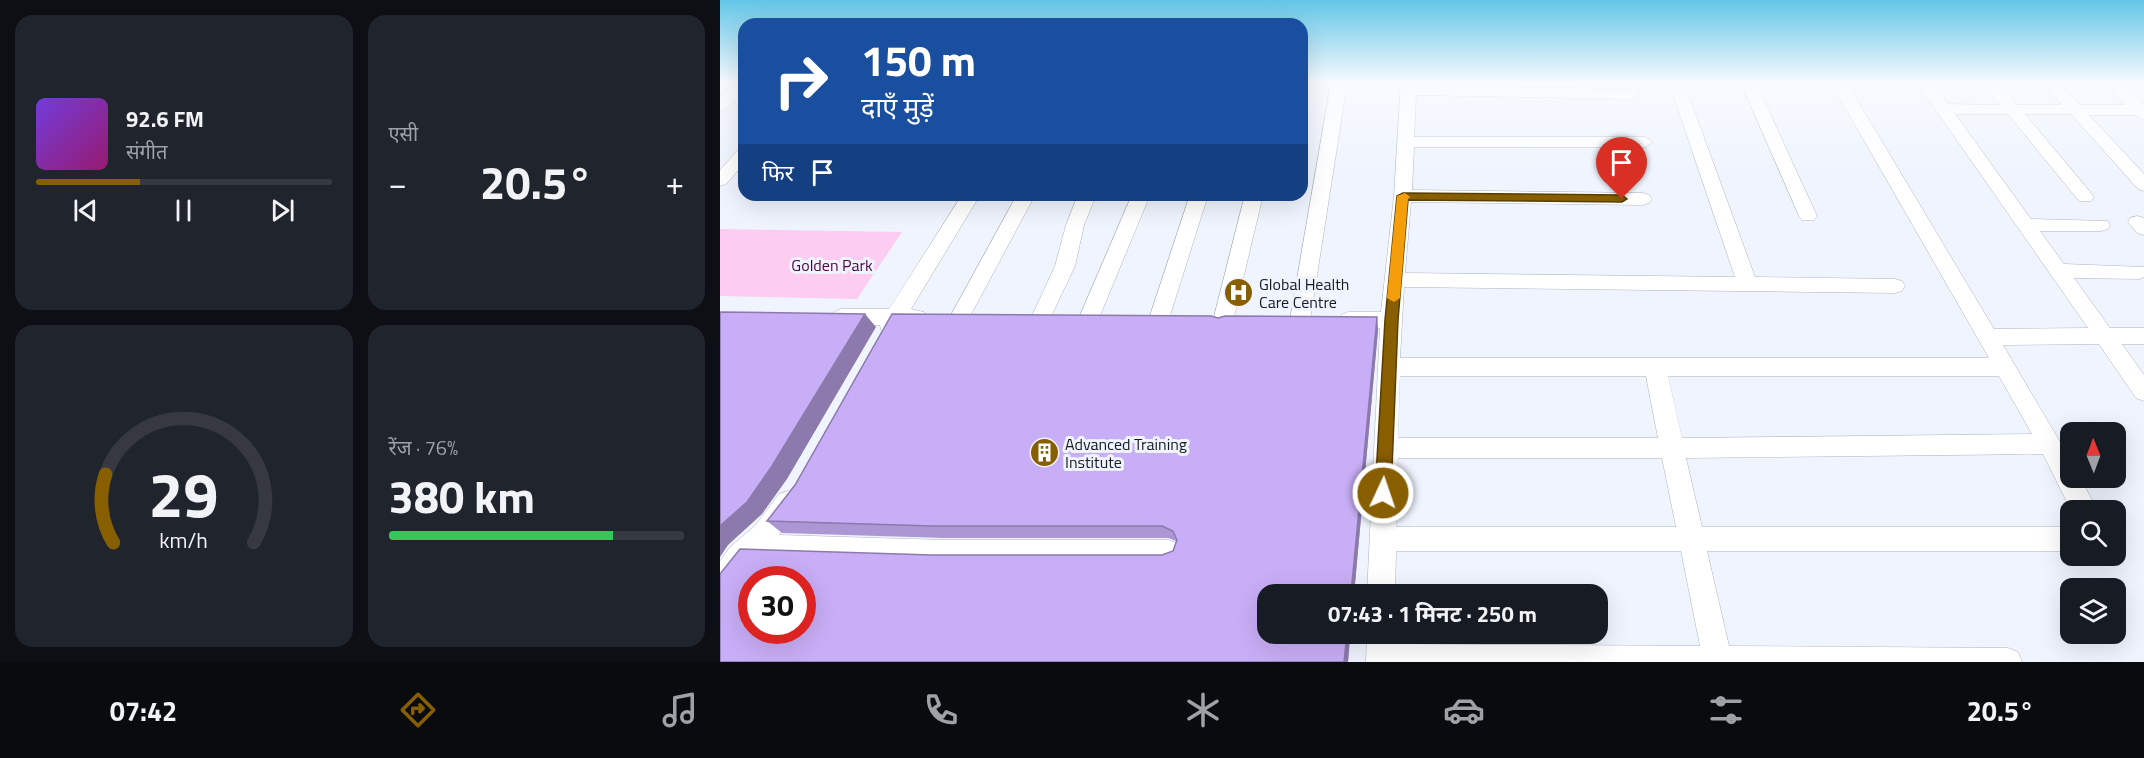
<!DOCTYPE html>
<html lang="hi">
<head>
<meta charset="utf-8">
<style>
  :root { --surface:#171b24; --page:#20242c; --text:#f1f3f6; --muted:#9ea1a6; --line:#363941; --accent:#885f00 }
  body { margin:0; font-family:"Titillium Web","Noto Sans Devanagari",sans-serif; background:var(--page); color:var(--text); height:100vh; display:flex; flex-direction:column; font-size:22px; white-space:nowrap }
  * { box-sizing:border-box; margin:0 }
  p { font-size:20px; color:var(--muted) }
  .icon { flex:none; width:33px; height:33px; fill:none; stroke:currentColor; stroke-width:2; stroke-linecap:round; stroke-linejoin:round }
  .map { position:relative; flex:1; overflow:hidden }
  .sheet { display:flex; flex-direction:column; gap:15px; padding:15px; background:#0d0f14; width:720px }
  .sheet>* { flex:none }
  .banner { position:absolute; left:18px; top:18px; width:570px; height:183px; border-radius:18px; box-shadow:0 6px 24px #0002; background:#1a4fa0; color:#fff; overflow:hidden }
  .needle { width:39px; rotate:359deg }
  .fabs { position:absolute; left:1340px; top:422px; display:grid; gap:12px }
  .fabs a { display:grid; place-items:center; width:66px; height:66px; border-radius:12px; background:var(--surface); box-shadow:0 6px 24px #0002; font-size:30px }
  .speed { position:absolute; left:18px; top:566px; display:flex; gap:12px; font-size:30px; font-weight:700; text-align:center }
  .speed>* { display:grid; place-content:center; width:78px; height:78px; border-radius:50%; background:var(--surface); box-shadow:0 6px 24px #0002; line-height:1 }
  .speed .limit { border:9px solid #d22; background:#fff; color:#111 }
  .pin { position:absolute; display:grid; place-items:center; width:51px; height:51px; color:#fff; margin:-62px -26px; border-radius:50% 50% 50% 0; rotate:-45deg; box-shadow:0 0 6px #0007 }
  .pin .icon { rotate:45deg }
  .me { position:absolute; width:66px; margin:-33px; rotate:3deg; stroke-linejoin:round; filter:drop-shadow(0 0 4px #0008) }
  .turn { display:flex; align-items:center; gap:21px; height:126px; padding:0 24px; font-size:27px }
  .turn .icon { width:78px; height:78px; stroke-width:2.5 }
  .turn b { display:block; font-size:42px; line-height:51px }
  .then { display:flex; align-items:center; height:57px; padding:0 24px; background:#0003; gap:12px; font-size:22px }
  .big { font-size:45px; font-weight:700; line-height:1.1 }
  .sheet .tile { flex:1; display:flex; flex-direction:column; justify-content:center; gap:9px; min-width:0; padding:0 21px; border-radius:18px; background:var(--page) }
  .sheet .dial { align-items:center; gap:0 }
  .dial svg { height:156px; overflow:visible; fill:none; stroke:var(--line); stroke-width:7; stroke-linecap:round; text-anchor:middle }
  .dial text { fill:var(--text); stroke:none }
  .song { display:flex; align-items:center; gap:18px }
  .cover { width:72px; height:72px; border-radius:9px; background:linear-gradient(135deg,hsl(260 70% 55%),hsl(320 70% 35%)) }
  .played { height:6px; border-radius:3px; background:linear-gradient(90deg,var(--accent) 35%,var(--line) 35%) }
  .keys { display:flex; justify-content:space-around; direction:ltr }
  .heat { display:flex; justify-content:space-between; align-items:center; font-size:33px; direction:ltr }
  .charge { height:9px; border-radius:4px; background:linear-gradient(90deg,#34c759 76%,var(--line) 0) }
  .sheet .tiles { flex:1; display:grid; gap:15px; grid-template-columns:repeat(2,1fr) }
  .trip { position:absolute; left:537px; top:584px; width:351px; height:60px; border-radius:18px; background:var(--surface); box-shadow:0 6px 24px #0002; font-weight:700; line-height:60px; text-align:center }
  .tabs { display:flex; height:96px; justify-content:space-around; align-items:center; background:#090b0e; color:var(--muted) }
  .tabs .icon { width:42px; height:42px }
  .tabs .active { color:var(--accent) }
  .tabs b { font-size:27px; color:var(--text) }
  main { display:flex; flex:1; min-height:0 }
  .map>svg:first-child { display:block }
  .green { fill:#fdccf1 }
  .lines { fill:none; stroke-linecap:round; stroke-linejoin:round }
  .minor-casing { stroke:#aeb3bd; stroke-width:1 }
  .minor { fill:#fff; fill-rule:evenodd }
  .wall { fill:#ac96d4 }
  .shaded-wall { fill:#8c7aac }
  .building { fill:#c8aef6; stroke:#8c7aac; stroke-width:1.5; fill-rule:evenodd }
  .route { fill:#885f00; stroke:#583e00; stroke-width:1.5 }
  .slow { fill:#f59e0b }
  .labels { text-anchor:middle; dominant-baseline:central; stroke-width:6; stroke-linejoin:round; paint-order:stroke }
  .park-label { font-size:16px; fill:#500346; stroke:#eff4fe }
  .poi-label { font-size:16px; fill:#191b1f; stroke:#eff4fe; text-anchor:start }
</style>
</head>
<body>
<main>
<section class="sheet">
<div class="tiles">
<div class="tile">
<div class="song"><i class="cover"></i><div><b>92.6 FM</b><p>संगीत</p></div></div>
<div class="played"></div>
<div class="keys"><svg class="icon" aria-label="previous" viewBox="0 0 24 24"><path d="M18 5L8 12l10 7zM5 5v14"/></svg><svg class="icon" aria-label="pause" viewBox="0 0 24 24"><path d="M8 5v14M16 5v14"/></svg><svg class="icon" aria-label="next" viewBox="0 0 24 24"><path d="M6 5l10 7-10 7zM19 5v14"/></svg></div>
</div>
<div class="tile"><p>एसी</p>
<div class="heat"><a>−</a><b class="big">20.5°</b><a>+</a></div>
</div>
<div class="tile dial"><svg viewBox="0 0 100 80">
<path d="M14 69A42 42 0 1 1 86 69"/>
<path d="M14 69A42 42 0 0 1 10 34" stroke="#885f00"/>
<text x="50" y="56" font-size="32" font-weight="700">29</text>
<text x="50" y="72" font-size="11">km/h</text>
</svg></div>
<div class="tile"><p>रेंज · 76%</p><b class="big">380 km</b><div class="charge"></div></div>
</div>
</section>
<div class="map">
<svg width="1424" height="662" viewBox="0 0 1424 662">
  <rect width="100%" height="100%" fill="#eff4fe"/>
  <path class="green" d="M0 229 182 232 137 299 0 296Z"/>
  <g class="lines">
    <defs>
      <g id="minor">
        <path d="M16 83H24V92L6 109 0 111V98Z"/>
        <path d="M611 83H627L590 320 587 325 580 328 573 325 570 320Z"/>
        <path d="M681 83H696L697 86 911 89 919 94 911 99 696 95 694 137H925L933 142 925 147H694L692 190 923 193 929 195 932 199 929 203 923 205 691 202 685 273 1015 277 949 83H964L1035 277 1175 279 1182 281 1185 286 1182 291 1175 293 684 287 680 358H1269L1111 83H1127L1274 329 1368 328 1197 83H1213L1228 104 1280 105 1263 83H1279L1297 105H1342L1323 83H1339L1360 105H1405L1384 83H1400L1424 105V120L1415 115H1369L1424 174V191L1418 189 1351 114H1305L1371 193 1374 197 1371 201H1359L1288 114H1235L1311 219 1388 221 1390 225 1388 229 1381 231H1320L1344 264 1424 267V277L1419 279 1354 278 1390 328H1424V344H1402L1424 375V401L1416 398 1379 344 1283 345 1350 459V477H1360L1377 510H1351L1323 454 966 458 982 527H1350V551H987L1009 646 1288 648 1298 652 1302 662H646L647 633H675V644L980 646 961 551H676L675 594H647L660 328H628L621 325 618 320 621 315 628 312H661L674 196ZM680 376H926L938 438H678ZM948 376H1279L1312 434 962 438ZM678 458H942L956 527H676Z"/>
        <path d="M1021 83H1036L1097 216 1094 220H1082L1079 216Z"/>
        <path d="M24 149V164L6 184 0 186V170L18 150Z"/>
        <path d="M242 195H260L191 309 204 312 207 317 204 322 181 325 176 333 169 335 162 333 160 325H121L114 322 111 317 114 312 121 309H169Z"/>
        <path d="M297 195H315L247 322 240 325 233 322 230 317Z"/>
        <path d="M358 195H376L364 225 355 266 328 323 321 326 314 323 311 318 335 266 346 225Z"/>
        <path d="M412 195H430L379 318 376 323 369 326 362 323 359 318Z"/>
        <path d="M470 195H488L449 319 446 324 439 327 432 324 429 319Z"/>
        <path d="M525 195H543L513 321 510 326 503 329 496 326 493 321Z"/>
        <path d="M1417 216 1424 218V235L1417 233 1408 222 1410 218Z"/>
        <path d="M68 491 77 494 80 502 59 535 224 540H448L457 543 461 552 457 561 448 564H224L35 558 9 592 0 596V561L10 547 35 526 59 494Z"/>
      </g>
    </defs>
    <use href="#minor" class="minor-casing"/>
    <use href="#minor" class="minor"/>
  </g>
  <path class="wall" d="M657 317 658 330 628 662H0L212 555H442L453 551 456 541 448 538H224L62 533 47 521 498 318Z"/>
  <g class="shaded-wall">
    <path d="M145 314 156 327 67 479 42 514 8 545 0 557V526Z"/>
    <path d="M657 317 658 330 634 594H631Z"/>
    <path d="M627 633H630L628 662H624Z"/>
  </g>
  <g class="building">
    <path d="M0 312 145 314 52 466 27 502 0 526Z"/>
    <path d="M172 314 491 316 498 318 505 316 657 317 631 594H548V633H627L624 662H0V574L20 549 212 555H442L453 551 457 540 453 531 442 526H212L47 521 75 485ZM32 579H82V630H32Z"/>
  </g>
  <linearGradient id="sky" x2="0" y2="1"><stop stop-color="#63c6e7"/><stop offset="0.47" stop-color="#f8faff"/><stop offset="1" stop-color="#f8faff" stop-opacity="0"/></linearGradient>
  <rect width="1424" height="175" fill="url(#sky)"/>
  <path class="route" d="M683 193 902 195 907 199 902 202 688 200 678 320 671 493 669 498 663 500 658 498 655 493 665 320 677 196Z"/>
  <path class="slow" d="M685 193 690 197 688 199 680 298 674 302 667 298 677 196Z"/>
  <defs>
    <symbol id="hospital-disc" viewBox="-11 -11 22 22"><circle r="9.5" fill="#885f00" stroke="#eff4fe"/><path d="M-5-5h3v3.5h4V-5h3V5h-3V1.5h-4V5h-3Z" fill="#fff"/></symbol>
    <symbol id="building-disc" viewBox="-11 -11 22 22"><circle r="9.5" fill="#885f00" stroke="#eff4fe"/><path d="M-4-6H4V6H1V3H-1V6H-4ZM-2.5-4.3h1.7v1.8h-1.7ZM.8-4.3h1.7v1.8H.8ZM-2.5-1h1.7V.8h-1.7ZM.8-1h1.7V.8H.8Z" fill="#fff"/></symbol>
  </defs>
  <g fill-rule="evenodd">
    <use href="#hospital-disc" x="502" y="276" width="33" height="33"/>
    <use href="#building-disc" x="308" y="436" width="33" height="33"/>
  </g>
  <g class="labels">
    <g class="park-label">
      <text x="112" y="265">Golden Park</text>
    </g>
    <g class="poi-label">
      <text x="539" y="284">Global Health<tspan x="539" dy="18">Care Centre</tspan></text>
      <text x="345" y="444">Advanced Training<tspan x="345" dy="18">Institute</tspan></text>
    </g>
  </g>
</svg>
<div class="fabs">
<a><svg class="needle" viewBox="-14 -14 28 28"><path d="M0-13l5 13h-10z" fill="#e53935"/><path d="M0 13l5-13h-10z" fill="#9ea1a6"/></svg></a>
<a><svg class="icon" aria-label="search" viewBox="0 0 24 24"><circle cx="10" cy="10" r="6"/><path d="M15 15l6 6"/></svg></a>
<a><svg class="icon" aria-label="layers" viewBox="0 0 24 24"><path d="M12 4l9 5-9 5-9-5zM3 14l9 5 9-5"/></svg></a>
</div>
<div class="speed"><div class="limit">30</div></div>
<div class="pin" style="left:902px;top:199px;background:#d93025"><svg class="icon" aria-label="arrive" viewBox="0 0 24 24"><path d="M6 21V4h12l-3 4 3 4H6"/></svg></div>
<svg class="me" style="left:663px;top:493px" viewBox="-20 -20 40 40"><circle r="17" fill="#885f00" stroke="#fff" stroke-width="3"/><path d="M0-11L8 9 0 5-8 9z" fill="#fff"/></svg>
<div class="trip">07:43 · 1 मिनट · 250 m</div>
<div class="banner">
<div class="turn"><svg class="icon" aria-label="right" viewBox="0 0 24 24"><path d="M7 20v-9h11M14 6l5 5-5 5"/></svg><div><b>150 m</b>दाएँ मुड़ें</div></div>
<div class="then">फिर<svg class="icon" aria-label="arrive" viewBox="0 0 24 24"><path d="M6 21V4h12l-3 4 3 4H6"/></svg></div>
</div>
</div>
</main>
<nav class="tabs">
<b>07:42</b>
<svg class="icon active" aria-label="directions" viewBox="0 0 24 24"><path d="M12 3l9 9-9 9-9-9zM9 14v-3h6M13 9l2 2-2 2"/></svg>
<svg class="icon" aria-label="music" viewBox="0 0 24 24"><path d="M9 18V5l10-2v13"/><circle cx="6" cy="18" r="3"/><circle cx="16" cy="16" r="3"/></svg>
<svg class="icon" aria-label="phone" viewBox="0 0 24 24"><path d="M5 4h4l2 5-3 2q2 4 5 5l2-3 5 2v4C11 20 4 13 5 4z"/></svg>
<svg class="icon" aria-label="climate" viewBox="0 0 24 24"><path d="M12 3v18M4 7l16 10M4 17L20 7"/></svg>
<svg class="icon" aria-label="car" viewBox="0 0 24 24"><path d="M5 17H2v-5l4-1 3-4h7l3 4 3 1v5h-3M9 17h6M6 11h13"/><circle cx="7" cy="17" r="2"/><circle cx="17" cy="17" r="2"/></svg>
<svg class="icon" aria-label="filters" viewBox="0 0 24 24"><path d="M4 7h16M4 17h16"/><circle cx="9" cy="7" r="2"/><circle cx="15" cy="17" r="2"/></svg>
<b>20.5°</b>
</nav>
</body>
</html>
